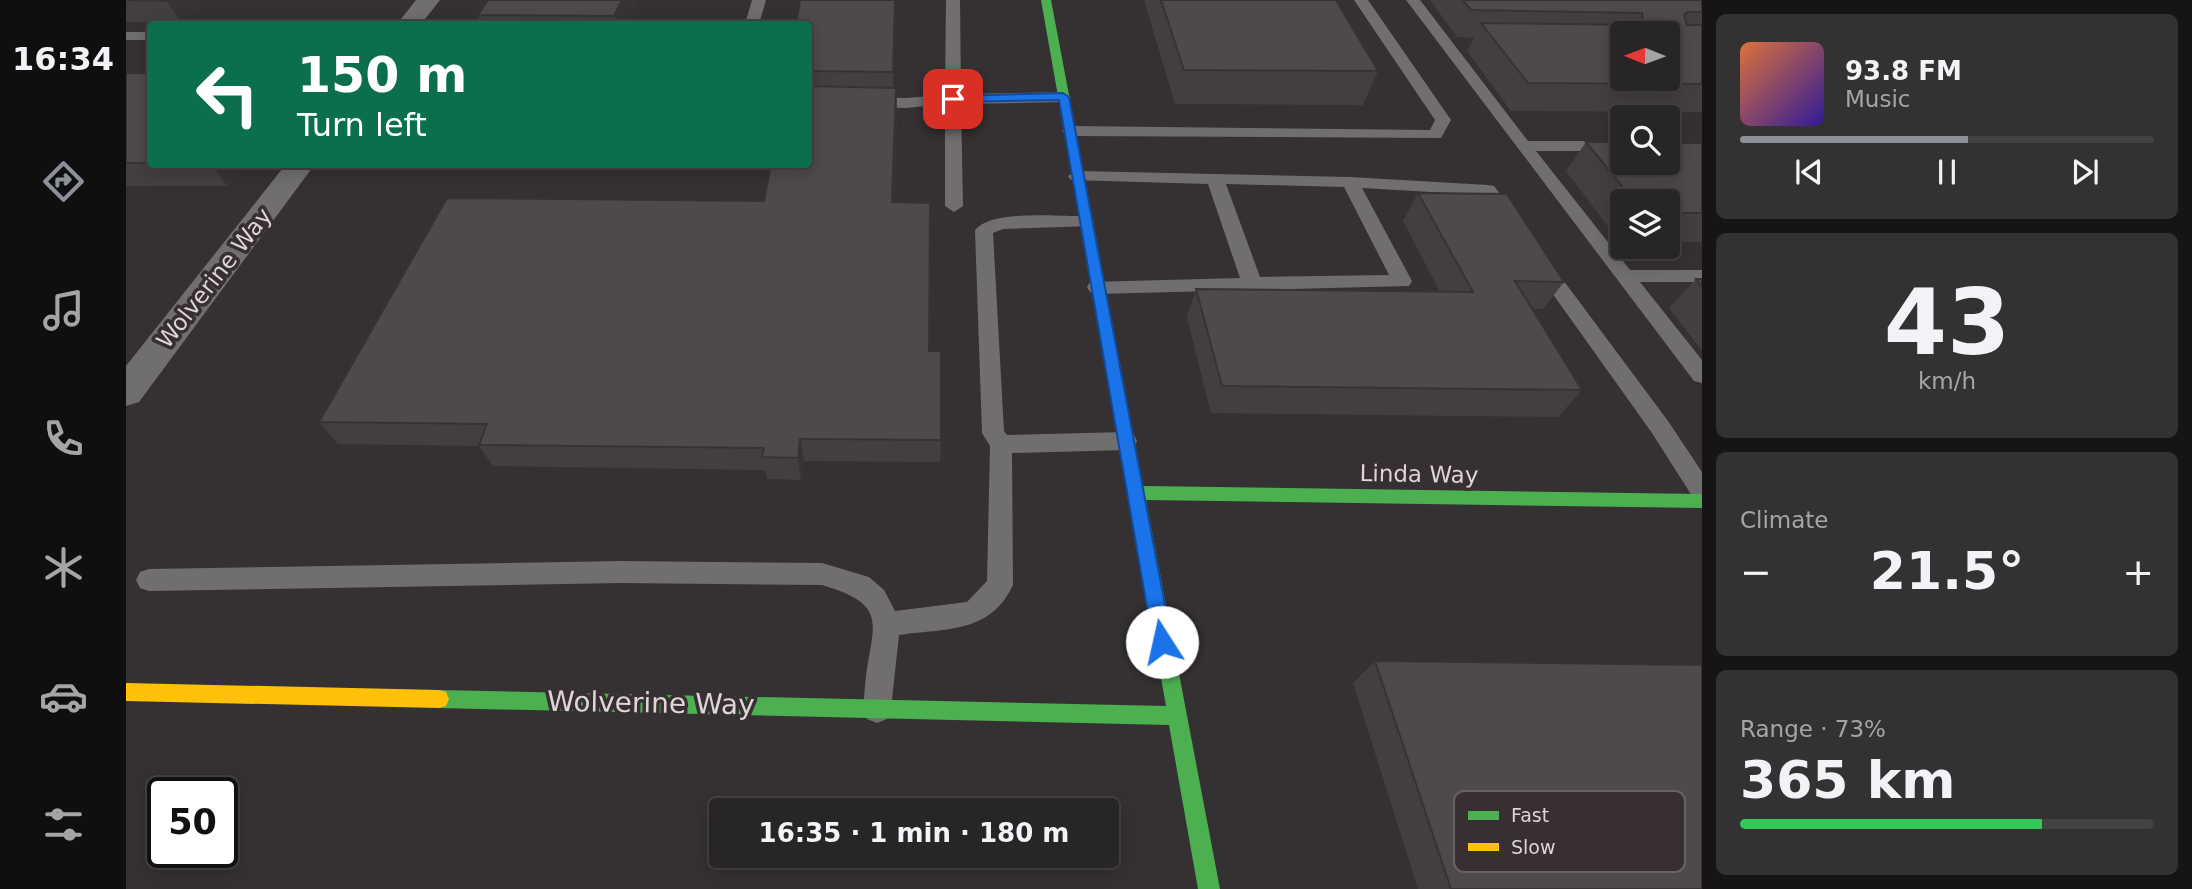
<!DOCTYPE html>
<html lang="en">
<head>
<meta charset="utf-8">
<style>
  :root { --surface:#282526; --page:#343132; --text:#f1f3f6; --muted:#a5a5a7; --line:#444243; --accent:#8c9099 }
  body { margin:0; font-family:"DejaVu Sans",sans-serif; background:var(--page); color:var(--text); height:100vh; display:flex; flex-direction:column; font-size:26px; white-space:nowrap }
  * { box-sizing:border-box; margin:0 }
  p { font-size:23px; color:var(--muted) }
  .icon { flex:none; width:38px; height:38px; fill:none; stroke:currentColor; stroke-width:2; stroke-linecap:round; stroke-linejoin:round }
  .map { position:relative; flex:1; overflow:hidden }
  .panel { display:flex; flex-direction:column; gap:14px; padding:14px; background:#161415; width:490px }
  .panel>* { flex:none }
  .top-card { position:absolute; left:21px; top:21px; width:665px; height:147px; border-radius:7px; box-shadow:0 4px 18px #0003,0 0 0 2px var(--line); background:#0b6e4f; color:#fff; overflow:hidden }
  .needle { width:46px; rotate:271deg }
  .buttons { position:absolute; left:1484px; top:21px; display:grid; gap:14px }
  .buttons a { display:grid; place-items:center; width:70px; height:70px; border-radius:7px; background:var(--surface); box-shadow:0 4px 18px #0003,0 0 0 2px var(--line); font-size:35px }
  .speed { position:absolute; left:21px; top:777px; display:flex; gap:14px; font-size:35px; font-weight:700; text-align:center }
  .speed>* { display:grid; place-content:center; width:91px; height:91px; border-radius:50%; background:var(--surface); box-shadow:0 4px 18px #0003,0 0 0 2px var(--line); line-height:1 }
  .speed .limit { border:4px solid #111; border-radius:10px; background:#fff; color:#111 }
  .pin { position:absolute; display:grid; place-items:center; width:60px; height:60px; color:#fff; margin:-30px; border-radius:14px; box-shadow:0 4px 10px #0006 }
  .me { position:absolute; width:77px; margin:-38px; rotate:350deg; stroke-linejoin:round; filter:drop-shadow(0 0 5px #0008) }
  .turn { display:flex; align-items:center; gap:24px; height:147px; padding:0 35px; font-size:32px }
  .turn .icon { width:91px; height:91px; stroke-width:2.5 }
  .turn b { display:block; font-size:49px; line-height:60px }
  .big { font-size:52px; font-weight:600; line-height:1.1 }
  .panel .card { flex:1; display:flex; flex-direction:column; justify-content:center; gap:10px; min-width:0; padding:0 24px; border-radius:10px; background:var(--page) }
  .panel .dial { align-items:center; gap:0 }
  .dial b { font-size:91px; line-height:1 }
  .song { display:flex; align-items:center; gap:21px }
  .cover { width:84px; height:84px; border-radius:10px; background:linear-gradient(135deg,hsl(20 70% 55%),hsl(250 70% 35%)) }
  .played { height:7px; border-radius:4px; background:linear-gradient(90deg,var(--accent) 55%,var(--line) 55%) }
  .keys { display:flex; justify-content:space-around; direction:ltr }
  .heat { display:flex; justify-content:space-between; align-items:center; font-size:38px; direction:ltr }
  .charge { height:10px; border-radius:5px; background:linear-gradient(90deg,#34c759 73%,var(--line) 0) }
  .trip { position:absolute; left:583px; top:798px; width:410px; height:70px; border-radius:7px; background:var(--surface); box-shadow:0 4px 18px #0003,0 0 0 2px var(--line); font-weight:600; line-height:70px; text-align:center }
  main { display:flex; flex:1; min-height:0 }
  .tabs { display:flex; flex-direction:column; width:126px; justify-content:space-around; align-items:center; background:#100f0f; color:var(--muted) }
  .tabs .icon { width:49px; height:49px }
  .tabs .on { color:var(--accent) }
  .tabs b { font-size:32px; color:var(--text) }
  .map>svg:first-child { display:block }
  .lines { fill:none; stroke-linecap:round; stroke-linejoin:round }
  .lane { fill:#706e6e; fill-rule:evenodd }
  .street { fill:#706e6e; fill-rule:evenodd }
  .fast { fill:#4caf50; fill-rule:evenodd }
  .slow { fill:#ffc107; fill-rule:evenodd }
  .wall { fill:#433f41 }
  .shaded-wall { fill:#373335 }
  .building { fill:#4e494c; stroke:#373335; stroke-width:2; fill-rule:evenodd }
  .route { fill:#1a73e8; stroke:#114b97; stroke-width:2 }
  .labels { text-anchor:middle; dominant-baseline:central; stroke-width:7; stroke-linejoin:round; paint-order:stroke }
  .street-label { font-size:23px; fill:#dcd6d9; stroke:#372f32 }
  .near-street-label { font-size:28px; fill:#dcd6d9; stroke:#372f32 }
  .key { fill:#372f32; stroke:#696164; stroke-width:2 }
  .key-label { font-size:19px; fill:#dcd6d9 }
</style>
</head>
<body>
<main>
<nav class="tabs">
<b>16:34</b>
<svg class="icon on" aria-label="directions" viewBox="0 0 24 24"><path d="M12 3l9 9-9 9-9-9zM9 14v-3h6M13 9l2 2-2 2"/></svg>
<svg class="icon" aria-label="music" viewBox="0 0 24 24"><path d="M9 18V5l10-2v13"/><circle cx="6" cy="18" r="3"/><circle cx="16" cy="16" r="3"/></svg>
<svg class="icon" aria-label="phone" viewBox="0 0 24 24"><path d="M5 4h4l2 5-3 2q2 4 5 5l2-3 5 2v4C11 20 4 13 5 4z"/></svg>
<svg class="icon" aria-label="climate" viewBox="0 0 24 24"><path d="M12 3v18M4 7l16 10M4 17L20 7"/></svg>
<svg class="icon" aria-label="car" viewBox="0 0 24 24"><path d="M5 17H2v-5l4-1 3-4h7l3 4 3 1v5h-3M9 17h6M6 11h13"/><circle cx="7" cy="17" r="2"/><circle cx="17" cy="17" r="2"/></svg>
<svg class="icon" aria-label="filters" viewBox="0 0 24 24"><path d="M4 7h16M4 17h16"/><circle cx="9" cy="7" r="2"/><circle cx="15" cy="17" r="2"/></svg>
</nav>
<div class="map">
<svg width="1576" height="889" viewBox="0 0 1576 889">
  <rect width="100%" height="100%" fill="#353133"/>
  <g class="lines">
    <g class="lane">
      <path d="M626 0H640L633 24H619Z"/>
      <path d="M820 0H834L835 94 937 92 945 97 937 102 835 104 837 206 828 212 819 206V104L780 108 682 106V96L780 98 819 95Z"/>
      <path d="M1228 0H1242L1325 120 1315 138 944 136 936 131 944 126 1304 130 1309 120Z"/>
      <path d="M1280 0H1294L1402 141H1496V151H1410L1504 270H1576V282H1514L1576 360V383L1568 381Z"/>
      <rect x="0" y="32" width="24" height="8"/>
      <path d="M951 171 1224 177 1362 185 1368 186 1391 217 1388 221H1376L1357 195 1236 188 1286 281 1283 286 971 294 964 292 961 287 964 282 1114 278 1082 184 945 180 942 176ZM1100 184 1218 187 1263 275 1134 277Z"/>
      <path d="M959 216 968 222 965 226 877 229 867 233 878 431 881 435 1000 432 1008 435 1011 441 1008 447 1000 450 886 453 887 585C864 634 820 628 773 635L765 709 761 719 751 723 741 719C736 707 738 699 739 686 744 627 768 606 696 585L495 583 23 591 14 588 10 580 14 572 23 569 495 561 696 563 743 577 758 590 769 611 841 602 861 581 864 446 856 433 849 230C865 209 933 217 959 216Z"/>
      <path d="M1416 259 1423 261 1542 421 1576 472V502L1568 499 1526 433 1409 269 1406 265 1409 261Z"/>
    </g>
    <g class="street">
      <path d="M290 0H314L295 24H271Z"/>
      <path d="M160 164H189L13 402 0 406V366Z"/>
    </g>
    <path class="fast" d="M915 0H925L1017 486 1576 494V508L1020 500 1094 889H1072L1043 725 313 708 306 706 303 699 306 692 313 690 1040 706Z"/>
    <path class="slow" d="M0 683 313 690 320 692 323 699 320 706 313 708 0 701Z"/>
  </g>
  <g class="wall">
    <path d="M0 0H81L55 23 0 22Z"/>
    <path d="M362 0H512L501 24H356L352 15Z"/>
    <path d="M771 0 767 88 771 111 768 202 803 351 815 440 814 462 678 461 675 480 641 479 639 470 367 466 353 446 212 444 193 422 638 201 682 164V24Z"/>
    <path d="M1018 0H1210L1252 71 1237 105 1049 104Z"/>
    <path d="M1304 0H1576V112L1385 111 1341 51 1348 38 1331 37Z"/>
    <path d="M0 73H24V164H119L101 186H0Z"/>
    <path d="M1460 142 1576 143V242H1542V201H1496V241H1493L1440 171Z"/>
    <path d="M1292 193 1438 282 1417 309H1406L1456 390 1432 417 1085 413 1061 317 1070 289 1314 292 1277 221Z"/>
    <path d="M1570 279H1576V351L1543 308Z"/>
    <path d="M1249 661 1576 889H1292L1227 683Z"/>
  </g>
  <g class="shaded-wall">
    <path d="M42 0H81L55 23 41 1Z"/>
    <path d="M496 0H512L501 24H491L488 16Z"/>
    <path d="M769 0H771L767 95V72Z"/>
    <path d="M770 88 771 111 767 226 766 202Z"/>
    <path d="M85 164H119L101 186Z"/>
    <path d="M674 439 678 461 675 480 672 458Z"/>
  </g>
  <g class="building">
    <path d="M0 0H42L41 1Z"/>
    <path d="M362 0H496L488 16 352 15Z"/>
    <path d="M674 0H769L767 72 682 71V24H670Z"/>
    <path d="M1035 0H1210L1252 71 1058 70Z"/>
    <path d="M1337 0H1576V12H1561L1558 15 1561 25H1576V84L1402 83 1355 23 1514 25 1517 23 1516 13 1345 10ZM1496 33H1542V79H1496Z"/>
    <rect x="0" y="73" width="24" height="90"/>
    <path d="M682 86 770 88 766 202 804 203 803 351H815V440L674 439 672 458 636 457 638 448 353 445 361 424 193 422 321 198 638 201 645 164H682Z"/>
    <path d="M1460 142H1496V163H1542V143H1576V213H1542V201H1508Z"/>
    <path d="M1292 193 1381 194 1438 282 1389 281 1456 390 1096 386 1070 289 1347 292Z"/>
    <path d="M1570 279H1576V287Z"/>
    <path d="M1249 661 1576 665V889H1325Z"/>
  </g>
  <path class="route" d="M937 93 943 97 1046 642 1043 648 1036 650 1030 648 1027 642 933 100 827 102 821 99 827 96Z"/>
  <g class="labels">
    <g class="street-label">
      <text transform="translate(88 278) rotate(-52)">Wolverine Way</text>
      <text transform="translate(1293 474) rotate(1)">Linda Way</text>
    </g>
    <g class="near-street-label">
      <text transform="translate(525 703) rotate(1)">Wolverine Way</text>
    </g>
  </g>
  <rect x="1328" y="791" width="231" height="81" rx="10" class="key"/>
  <rect x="1342" y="811" width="31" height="9" fill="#4caf50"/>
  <rect x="1342" y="843" width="31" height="8" fill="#ffc107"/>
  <g class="key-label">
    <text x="1385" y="822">Fast</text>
    <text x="1385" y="854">Slow</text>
  </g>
</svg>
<div class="buttons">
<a><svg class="needle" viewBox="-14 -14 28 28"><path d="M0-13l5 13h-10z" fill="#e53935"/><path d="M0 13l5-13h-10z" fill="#a5a5a7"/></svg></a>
<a><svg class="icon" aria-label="search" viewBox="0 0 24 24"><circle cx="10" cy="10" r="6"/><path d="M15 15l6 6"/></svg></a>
<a><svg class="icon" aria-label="layers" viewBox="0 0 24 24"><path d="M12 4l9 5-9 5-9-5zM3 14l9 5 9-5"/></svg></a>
</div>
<div class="speed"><div class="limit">50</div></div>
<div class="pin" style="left:827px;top:99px;background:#d93025"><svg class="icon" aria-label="arrive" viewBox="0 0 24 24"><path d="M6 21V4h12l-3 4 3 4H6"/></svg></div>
<svg class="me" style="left:1036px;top:642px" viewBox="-20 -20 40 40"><circle r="19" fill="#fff"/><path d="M0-13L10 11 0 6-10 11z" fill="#1a73e8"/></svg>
<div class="trip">16:35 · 1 min · 180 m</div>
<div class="top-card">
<div class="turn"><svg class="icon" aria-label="left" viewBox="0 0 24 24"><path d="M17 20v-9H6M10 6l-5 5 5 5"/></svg><div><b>150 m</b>Turn left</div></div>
</div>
</div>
<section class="panel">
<div class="card">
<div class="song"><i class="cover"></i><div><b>93.8 FM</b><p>Music</p></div></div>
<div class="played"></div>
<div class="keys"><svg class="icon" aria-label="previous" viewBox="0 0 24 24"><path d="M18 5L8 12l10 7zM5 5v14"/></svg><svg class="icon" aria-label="pause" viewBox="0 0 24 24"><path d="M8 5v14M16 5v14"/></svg><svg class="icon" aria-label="next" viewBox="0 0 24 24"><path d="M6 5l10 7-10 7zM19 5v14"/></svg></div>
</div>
<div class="card dial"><b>43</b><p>km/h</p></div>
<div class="card"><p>Climate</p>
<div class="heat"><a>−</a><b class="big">21.5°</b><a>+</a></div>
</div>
<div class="card"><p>Range · 73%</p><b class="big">365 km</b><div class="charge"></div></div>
</section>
</main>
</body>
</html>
